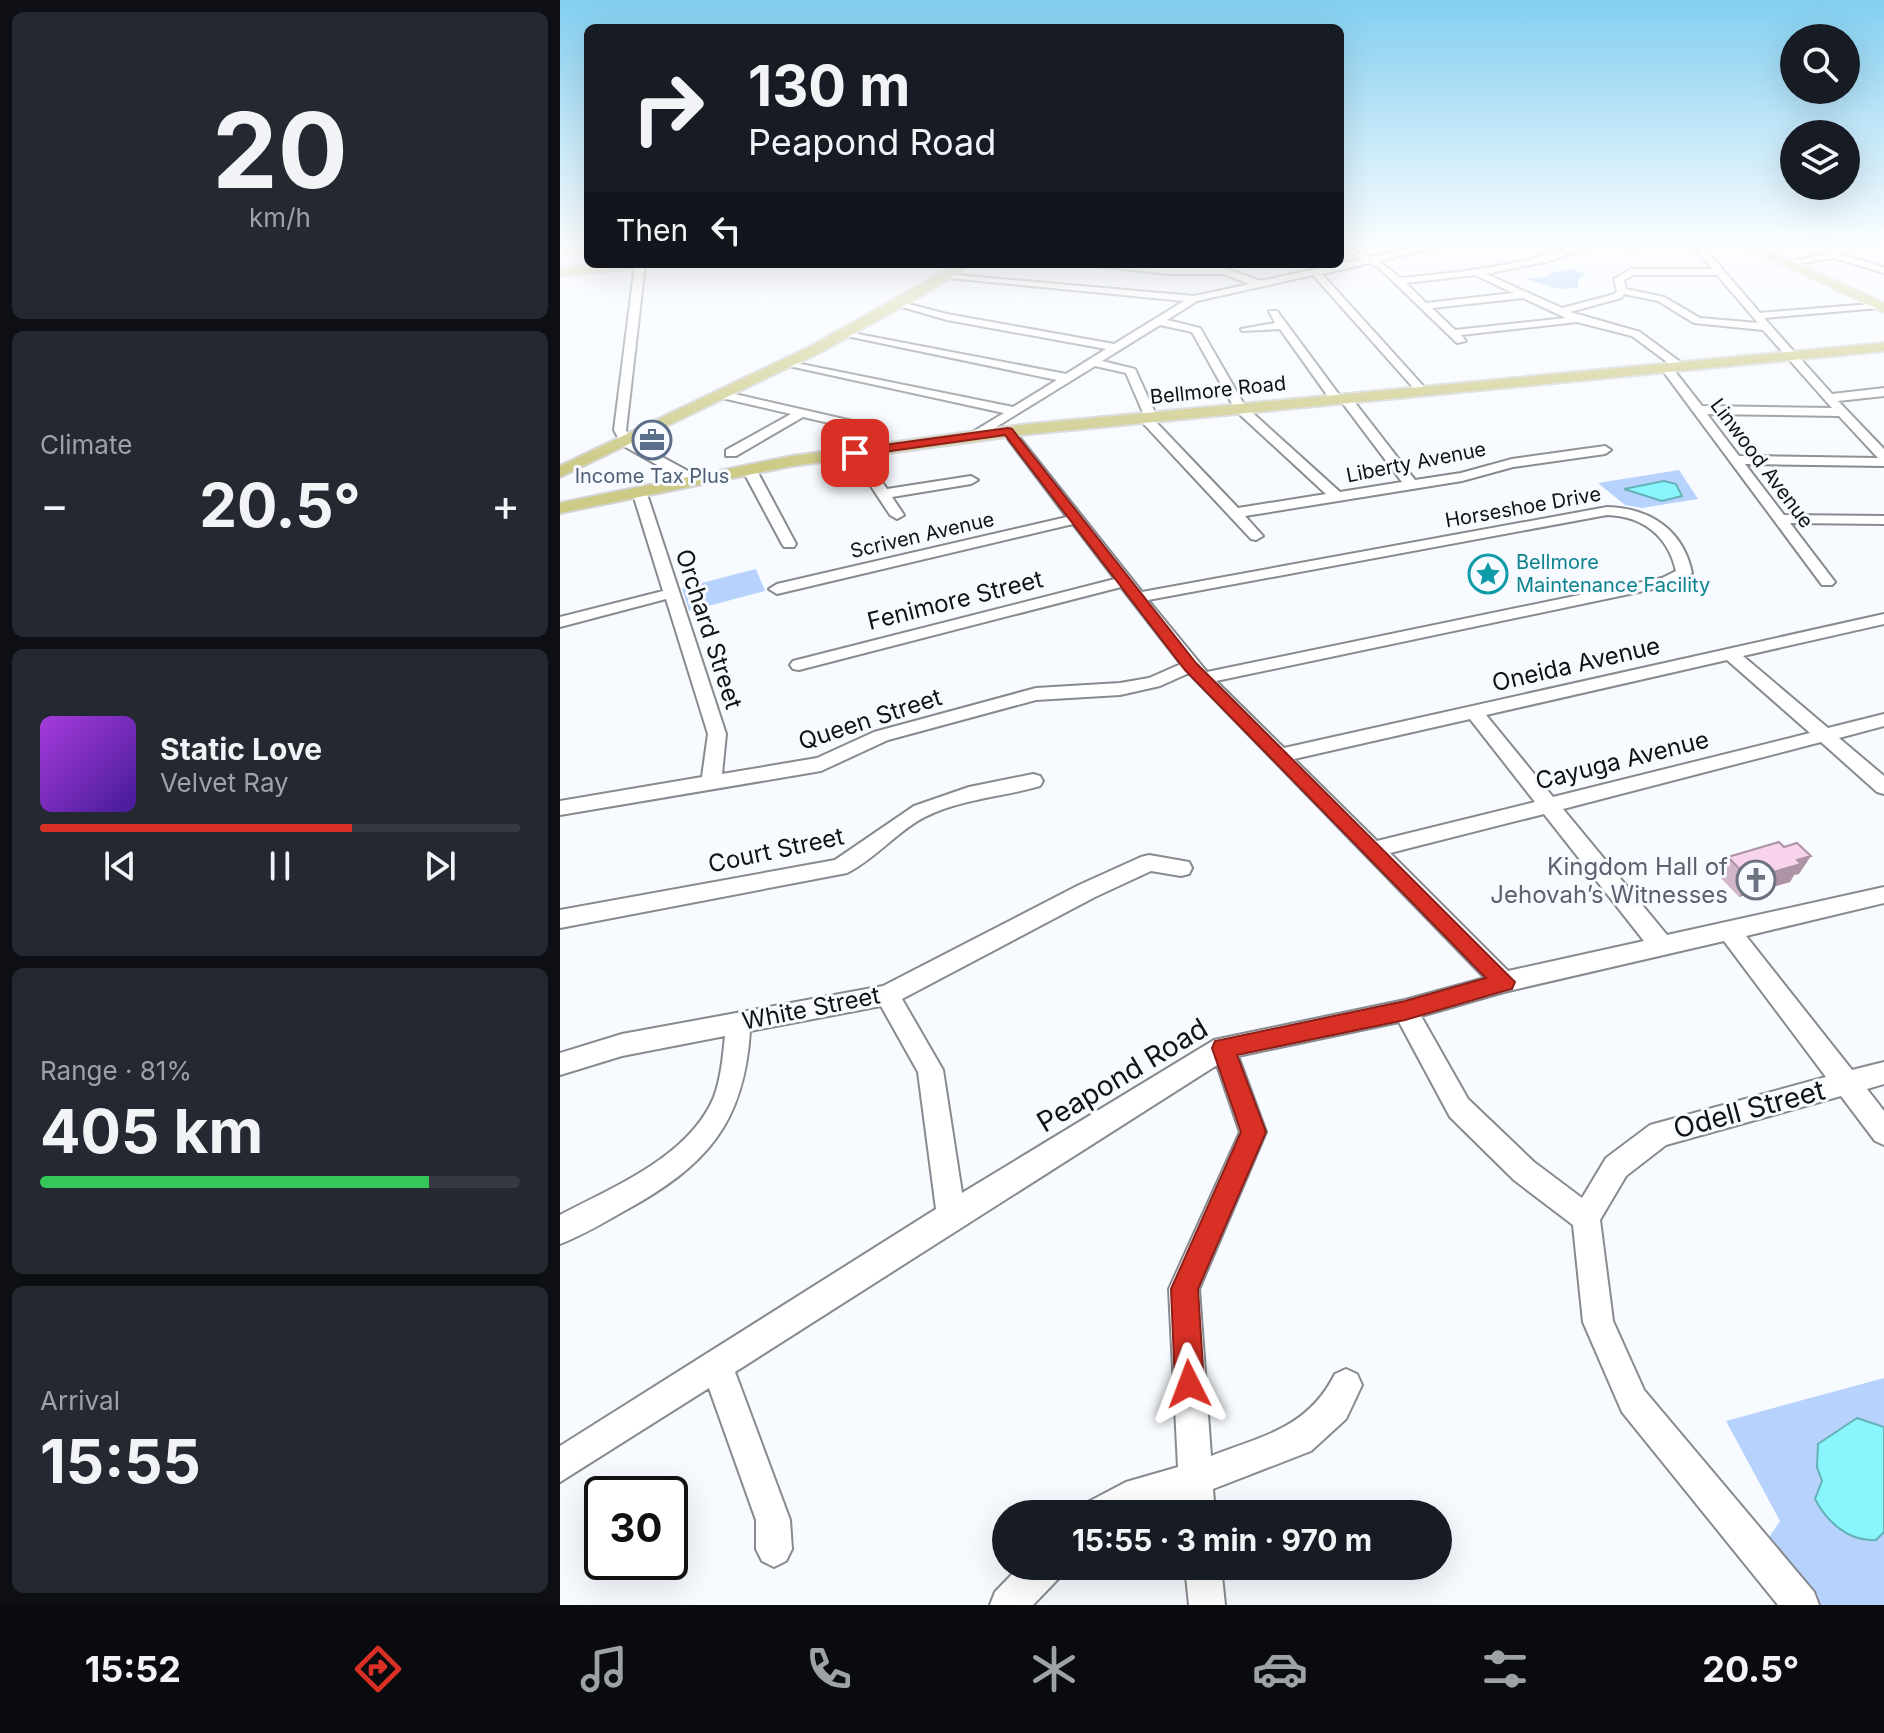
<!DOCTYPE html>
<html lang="en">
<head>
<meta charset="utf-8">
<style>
  :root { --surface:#171b24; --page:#242831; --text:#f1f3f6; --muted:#9ea1a6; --line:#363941; --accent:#d93025 }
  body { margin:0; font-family:Inter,sans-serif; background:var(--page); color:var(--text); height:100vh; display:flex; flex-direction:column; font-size:30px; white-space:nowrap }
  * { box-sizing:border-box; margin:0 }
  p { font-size:26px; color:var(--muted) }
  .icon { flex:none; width:44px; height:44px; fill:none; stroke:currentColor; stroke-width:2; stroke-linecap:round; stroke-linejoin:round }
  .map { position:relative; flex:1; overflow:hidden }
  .side { display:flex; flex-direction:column; gap:12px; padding:12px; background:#0d0f14; width:560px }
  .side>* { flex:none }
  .guide { position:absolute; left:24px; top:24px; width:760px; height:244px; border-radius:12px; box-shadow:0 8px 32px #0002; background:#171b24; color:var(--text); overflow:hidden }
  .controls { position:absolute; left:1220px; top:24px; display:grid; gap:16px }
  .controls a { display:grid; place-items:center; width:80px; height:80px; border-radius:50%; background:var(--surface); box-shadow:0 8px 32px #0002; font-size:40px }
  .speed { position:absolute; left:24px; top:1476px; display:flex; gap:16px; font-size:40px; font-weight:700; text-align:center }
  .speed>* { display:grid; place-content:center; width:104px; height:104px; border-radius:50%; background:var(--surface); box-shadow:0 8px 32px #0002; line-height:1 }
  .speed .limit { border:4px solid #111; border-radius:12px; background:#fff; color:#111 }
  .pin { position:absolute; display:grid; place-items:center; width:68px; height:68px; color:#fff; margin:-34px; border-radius:16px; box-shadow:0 4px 12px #0006 }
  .me { position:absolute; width:88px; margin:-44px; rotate:357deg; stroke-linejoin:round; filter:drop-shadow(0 0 6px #0008) }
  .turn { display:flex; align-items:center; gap:28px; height:168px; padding:0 32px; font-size:36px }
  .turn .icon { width:104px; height:104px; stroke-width:2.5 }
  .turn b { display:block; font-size:56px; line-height:68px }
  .then { display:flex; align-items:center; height:76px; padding:0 32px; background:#0003; gap:16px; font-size:30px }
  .big { font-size:60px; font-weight:700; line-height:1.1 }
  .side .card { flex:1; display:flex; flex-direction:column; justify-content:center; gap:12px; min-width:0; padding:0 28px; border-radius:12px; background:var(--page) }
  .side .dial { align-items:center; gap:0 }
  .dial b { font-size:104px; line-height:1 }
  .song { display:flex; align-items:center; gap:24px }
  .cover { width:96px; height:96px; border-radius:12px; background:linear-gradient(135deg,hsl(280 70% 55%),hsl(260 70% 35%)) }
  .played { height:8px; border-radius:4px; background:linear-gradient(90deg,var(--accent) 65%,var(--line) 65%) }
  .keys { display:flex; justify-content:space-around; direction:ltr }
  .heat { display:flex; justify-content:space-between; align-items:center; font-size:44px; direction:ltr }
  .charge { height:12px; border-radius:6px; background:linear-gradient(90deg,#34c759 81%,var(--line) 0) }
  .trip { position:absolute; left:432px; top:1500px; width:460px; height:80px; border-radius:40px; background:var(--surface); box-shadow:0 8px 32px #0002; font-weight:700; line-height:80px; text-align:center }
  .dock { display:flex; height:128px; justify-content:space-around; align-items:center; background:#090b0e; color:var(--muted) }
  .dock .icon { width:56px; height:56px }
  .dock .selected { color:var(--accent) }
  .dock b { font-size:36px; color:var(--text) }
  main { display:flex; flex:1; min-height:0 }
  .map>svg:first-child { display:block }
  .green { fill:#b7d2fc }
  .forest { fill:#94bdfc }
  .water { fill:#88f6fc; stroke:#64b2b6; stroke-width:2 }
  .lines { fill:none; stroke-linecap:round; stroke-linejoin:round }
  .minor-casing { stroke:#878a8e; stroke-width:4 }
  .major-casing { stroke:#d4d4d5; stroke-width:4 }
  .minor { fill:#fff; fill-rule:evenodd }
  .major { fill:#cdca85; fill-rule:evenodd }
  .wall { fill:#d4b6cb }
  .shaded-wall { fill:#ad94a5 }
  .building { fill:#f7d4ec; stroke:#ad94a5; stroke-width:2 }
  .route { fill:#d93025; stroke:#8d1f18; stroke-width:2 }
  .labels { text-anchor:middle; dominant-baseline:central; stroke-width:6; stroke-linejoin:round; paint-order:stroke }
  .far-street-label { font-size:20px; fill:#111214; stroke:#f7faff }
  .far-service-label { font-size:20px; fill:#4e5e75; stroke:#f7faff }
  .far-culture-label { font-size:20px; fill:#0d838f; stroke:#f7faff; text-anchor:start }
  .street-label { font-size:24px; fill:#111214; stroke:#f7faff }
  .worship-label { font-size:24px; fill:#5b616d; stroke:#f7faff; text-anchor:end }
  .near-street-label { font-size:28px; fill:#111214; stroke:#f7faff }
</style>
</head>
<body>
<main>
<section class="side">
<div class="card dial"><b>20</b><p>km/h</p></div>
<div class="card"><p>Climate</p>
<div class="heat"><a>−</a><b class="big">20.5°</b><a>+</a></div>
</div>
<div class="card">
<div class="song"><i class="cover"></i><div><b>Static Love</b><p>Velvet Ray</p></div></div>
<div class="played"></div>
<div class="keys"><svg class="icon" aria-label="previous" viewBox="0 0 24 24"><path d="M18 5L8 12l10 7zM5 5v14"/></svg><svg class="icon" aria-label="pause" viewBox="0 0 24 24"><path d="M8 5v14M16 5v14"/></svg><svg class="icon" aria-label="next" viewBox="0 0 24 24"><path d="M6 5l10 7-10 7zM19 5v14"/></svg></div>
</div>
<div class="card"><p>Range · 81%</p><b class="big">405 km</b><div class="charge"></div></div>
<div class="card"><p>Arrival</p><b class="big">15:55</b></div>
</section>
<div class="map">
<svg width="1324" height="1605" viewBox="0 0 1324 1605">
  <rect width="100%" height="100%" fill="#f7faff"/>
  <g class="green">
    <path d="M1119 470 1138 499 1082 508 1065 505 1038 483Z"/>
    <path d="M196 569 205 591 129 611 122 588Z"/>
    <path d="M1324 1378V1605H1254L1205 1543 1220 1521 1166 1421Z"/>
  </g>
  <path class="forest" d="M1009 269 1026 274 1018 280V288L999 289 966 279 986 277 990 273Z"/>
  <g class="water">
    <path d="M1104 481 1116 484 1122 496 1102 501 1064 489Z"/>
    <path d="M1297 1418 1324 1427V1532L1316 1540C1289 1542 1267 1522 1255 1499L1262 1481 1257 1467 1258 1444Z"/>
  </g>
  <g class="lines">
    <defs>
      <g id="minor">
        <path d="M780 244 812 257 871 244H887L819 261 840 278C881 274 923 270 963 261 987 256 1011 244 1035 244L989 261 926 274 1002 308 1055 294 1057 291 1054 279 1071 269H1152L1132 244H1141L1200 313 1323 303 1319 308 1204 318 1272 394 1324 388V396L1278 401 1324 449V466L1185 464 1224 515 1324 516V524L1230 523 1275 582 1272 585H1262L1100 367 1110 365 1142 406 1272 408 1203 330 1134 323 1098 301 1064 294 1061 298 1010 312 1080 332 1123 364V368H1115L1072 336 1017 322 901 335 906 341 897 343 818 267 810 263 762 274 866 389V393H858L753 275 637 301 607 320 640 328 685 406 780 492 842 482 781 401 772 402 720 329 682 331 681 329 715 323 709 311H717L780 396 789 395 855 480 901 473 952 459 1045 446 1051 450 1045 454 953 467 902 481 685 516 703 536 696 540 691 539 581 421 579 418 584 415 566 373 535 366 415 440 409 436 411 433 444 413 220 364 226 361 453 407 497 380 277 334 282 331 506 374 546 349 387 320 332 304 337 301 387 314 554 344 624 301 379 277 384 274 634 296 690 284 663 274H609L519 264 664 268 701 281 802 259 780 248ZM915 275 953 293 866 303 846 283ZM1073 275H1157L1198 323 1140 318 1104 297 1066 289 1064 280ZM963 298 1006 318 895 330 872 308ZM600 325 632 332 676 411 766 494 678 508 594 420 597 417 575 369 542 361ZM1147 414 1279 416 1318 458 1179 456Z"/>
        <path d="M1059 244H1074L1076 246 1072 249Z"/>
        <path d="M1264 244 1281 247 1282 255 1324 267V273L1274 258 1225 266 1220 263 1274 253Z"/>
        <path d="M75 264H85L66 430 71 440 139 477V483H129L62 445 54 430Z"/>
        <path d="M166 392 323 428 328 449 317 452 313 433 243 417 176 456H166V450L231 414 162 398V394Z"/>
        <path d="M448 427 452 428 582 592 1047 507C1089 508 1123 529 1132 573L1112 585 656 681 724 748 1324 614V624L1183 656 1268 728 1324 714V726L1279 738 1324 776V794L1317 792 1261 742 1003 809 1107 935 1324 887V903L1186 936 1292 1070 1324 1062V1084L1307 1089 1324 1111V1145L1315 1141 1281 1096 1106 1145 1066 1176 1040 1220 1053 1321 1084 1390 1254 1592 1259 1605H1218L1062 1412 1023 1322 1013 1225 954 1180 890 1117 839 1022 678 1056 706 1132 639 1289 651 1456C703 1436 748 1428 775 1374L786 1369 797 1374 802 1385 786 1419 751 1451 653 1489 655 1514H621L620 1500 575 1514H523L528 1502 566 1482 618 1467 609 1289 680 1132 657 1065 175 1372 230 1520 232 1549 226 1561 214 1567 202 1561 196 1549V1520L149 1388 0 1482V1446L376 1209 358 1072 321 1006 190 1031C184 1124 146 1166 66 1210 45 1222 23 1235 0 1244V1215C53 1187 129 1157 154 1097 161 1078 163 1056 165 1036L62 1056 0 1075V1053L62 1034 323 986 519 885 581 857 589 855 629 862 632 868 629 874 621 876 591 871 535 897 342 999 383 1070 402 1193 654 1040 845 1000 925 978 629 673 600 686 560 695 476 700 328 740 261 771 0 815V801L142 777 148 734 106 599 0 627V617L103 591 72 491 79 487 86 491 166 734 162 774 257 758 314 732 476 688 560 683 589 678 621 664 561 587 239 670 233 669 230 665 233 661 555 579 513 524 217 594 209 589 217 584 507 517 442 431ZM1047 515C1082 516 1108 535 1116 571L1102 578 647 672 588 600ZM1167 660 1250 733 993 797 926 715ZM910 719 975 802 817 841 734 759ZM984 814 1084 941 948 971 830 853ZM1164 941 1266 1077 1090 1125 1046 1158 1022 1198 974 1162 908 1099 861 1016 944 992Z"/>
        <path d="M290 450H300L327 489 411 476 418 480 411 484 332 497 344 515 337 519 330 515 289 453Z"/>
        <path d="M184 466 196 469 236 544 234 547H224L222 544 182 469Z"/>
        <path d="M473 774 480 776 483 781 480 786C439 798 394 799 356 822 331 838 313 860 287 873L0 928V910L275 860 354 806 409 787Z"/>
        <path d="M460 1566H503L498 1579 473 1605H430L435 1592Z"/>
        <path d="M625 1566H661L665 1605H629Z"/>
      </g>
      <g id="major">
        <path d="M1179 244H1194L1324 303V312Z"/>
        <path d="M44 264H85L79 268 0 276V268Z"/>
        <path d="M397 264H411L361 296 261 352 0 477V466L251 346Z"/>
        <path d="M1324 343V351L469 434 232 466 0 513V503L232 456 469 424Z"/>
      </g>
    </defs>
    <use href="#minor" class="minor-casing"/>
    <use href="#major" class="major-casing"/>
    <use href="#minor" class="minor"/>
    <use href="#major" class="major"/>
  </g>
  <path class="wall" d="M1168 857 1239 874 1234 875 1230 882 1179 897 1158 875Z"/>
  <path class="shaded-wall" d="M1251 856 1239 874 1234 875 1230 882 1179 897 1189 879 1237 860Z"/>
  <path class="building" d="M1219 842 1224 847 1237 843 1251 856 1237 860 1241 864 1189 879 1168 857Z"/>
  <linearGradient id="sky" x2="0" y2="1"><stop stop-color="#81cef0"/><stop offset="0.52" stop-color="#fbfdff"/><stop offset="1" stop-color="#fbfdff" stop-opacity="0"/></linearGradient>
  <rect width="1324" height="469" fill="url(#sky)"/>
  <path class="route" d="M448 428 452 429 636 663 955 982 952 989 944 991 845 1020 677 1055 706 1132 638 1289 644 1384 640 1394 629 1399 619 1394 615 1384 611 1289 681 1132 652 1048 655 1041 845 1001 926 978 625 670 445 435 295 456 290 453 295 449Z"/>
  <defs>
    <symbol id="office-ring" viewBox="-11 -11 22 22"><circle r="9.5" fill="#f7faff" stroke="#5c6f8a" stroke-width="1.5"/><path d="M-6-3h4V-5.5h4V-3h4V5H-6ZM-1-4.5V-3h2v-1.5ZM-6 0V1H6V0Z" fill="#5c6f8a"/></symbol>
    <symbol id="sight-ring" viewBox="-11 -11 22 22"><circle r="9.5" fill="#f7faff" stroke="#0f9aa8" stroke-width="1.5"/><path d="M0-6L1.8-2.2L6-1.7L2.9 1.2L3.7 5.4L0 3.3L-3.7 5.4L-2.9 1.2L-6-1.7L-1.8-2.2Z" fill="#0f9aa8"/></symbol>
    <symbol id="church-ring" viewBox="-11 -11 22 22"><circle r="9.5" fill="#f7faff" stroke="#6b7280" stroke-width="1.5"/><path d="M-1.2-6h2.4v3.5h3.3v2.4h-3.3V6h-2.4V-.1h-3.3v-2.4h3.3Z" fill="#6b7280"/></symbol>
  </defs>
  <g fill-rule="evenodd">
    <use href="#office-ring" x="70" y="418" width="44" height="44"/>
    <use href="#sight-ring" x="906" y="552" width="44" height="44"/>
    <use href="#church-ring" x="1174" y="858" width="44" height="44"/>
  </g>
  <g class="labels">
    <g class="far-street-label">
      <text transform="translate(658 390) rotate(-6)">Bellmore Road</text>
      <text transform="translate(856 462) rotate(-11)">Liberty Avenue</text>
      <text transform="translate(1202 463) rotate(53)">Linwood Avenue</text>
      <text transform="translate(963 507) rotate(-10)">Horseshoe Drive</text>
      <text transform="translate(362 535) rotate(-13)">Scriven Avenue</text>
    </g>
    <g class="far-service-label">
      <text x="92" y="476">Income Tax Plus</text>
    </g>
    <g class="far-culture-label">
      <text x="956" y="562">Bellmore<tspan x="956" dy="23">Maintenance Facility</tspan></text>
    </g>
    <g class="street-label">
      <text transform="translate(395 600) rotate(-14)">Fenimore Street</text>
      <text transform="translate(149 629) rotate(72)">Orchard Street</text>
      <text transform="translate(1016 664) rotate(-13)">Oneida Avenue</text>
      <text transform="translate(310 719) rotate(-18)">Queen Street</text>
      <text transform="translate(1062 760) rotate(-14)">Cayuga Avenue</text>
      <text transform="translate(216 850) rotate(-12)">Court Street</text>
      <text transform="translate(251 1008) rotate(-11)">White Street</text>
    </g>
    <g class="worship-label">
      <text x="1168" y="866">Kingdom Hall of<tspan x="1168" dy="28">Jehovah’s Witnesses</tspan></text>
    </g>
    <g class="near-street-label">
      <text transform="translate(562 1075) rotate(-31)">Peapond Road</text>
      <text transform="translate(1189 1109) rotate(-15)">Odell Street</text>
    </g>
  </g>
</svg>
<div class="controls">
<a><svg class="icon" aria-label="search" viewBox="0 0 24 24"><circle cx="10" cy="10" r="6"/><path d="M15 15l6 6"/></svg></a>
<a><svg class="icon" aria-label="layers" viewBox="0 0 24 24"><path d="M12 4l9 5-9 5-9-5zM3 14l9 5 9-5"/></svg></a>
</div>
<div class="speed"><div class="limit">30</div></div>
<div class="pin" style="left:295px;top:453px;background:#d93025"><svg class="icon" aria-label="arrive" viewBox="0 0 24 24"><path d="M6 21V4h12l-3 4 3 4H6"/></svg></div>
<svg class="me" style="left:629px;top:1384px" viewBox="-20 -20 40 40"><path d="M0-17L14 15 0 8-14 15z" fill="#d93025" stroke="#fff" stroke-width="4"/></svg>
<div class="trip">15:55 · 3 min · 970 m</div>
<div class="guide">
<div class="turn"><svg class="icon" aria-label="right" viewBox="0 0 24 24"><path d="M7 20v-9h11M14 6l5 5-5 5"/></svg><div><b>130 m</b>Peapond Road</div></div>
<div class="then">Then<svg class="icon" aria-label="left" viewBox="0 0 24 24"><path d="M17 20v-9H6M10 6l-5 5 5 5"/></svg></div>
</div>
</div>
</main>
<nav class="dock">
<b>15:52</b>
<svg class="icon selected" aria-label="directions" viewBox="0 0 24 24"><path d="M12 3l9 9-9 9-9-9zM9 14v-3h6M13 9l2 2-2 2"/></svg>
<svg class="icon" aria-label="music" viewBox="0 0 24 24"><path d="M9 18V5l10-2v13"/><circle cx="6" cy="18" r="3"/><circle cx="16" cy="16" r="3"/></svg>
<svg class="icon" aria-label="phone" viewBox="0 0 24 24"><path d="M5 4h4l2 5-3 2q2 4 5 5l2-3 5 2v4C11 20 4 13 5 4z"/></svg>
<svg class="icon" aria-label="climate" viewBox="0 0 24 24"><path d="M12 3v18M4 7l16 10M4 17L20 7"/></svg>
<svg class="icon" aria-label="car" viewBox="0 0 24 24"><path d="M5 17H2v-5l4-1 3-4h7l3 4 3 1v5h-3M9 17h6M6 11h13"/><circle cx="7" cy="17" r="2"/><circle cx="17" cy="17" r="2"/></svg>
<svg class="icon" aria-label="filters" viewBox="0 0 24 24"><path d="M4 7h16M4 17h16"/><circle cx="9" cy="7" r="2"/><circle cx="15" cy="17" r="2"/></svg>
<b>20.5°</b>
</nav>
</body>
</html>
